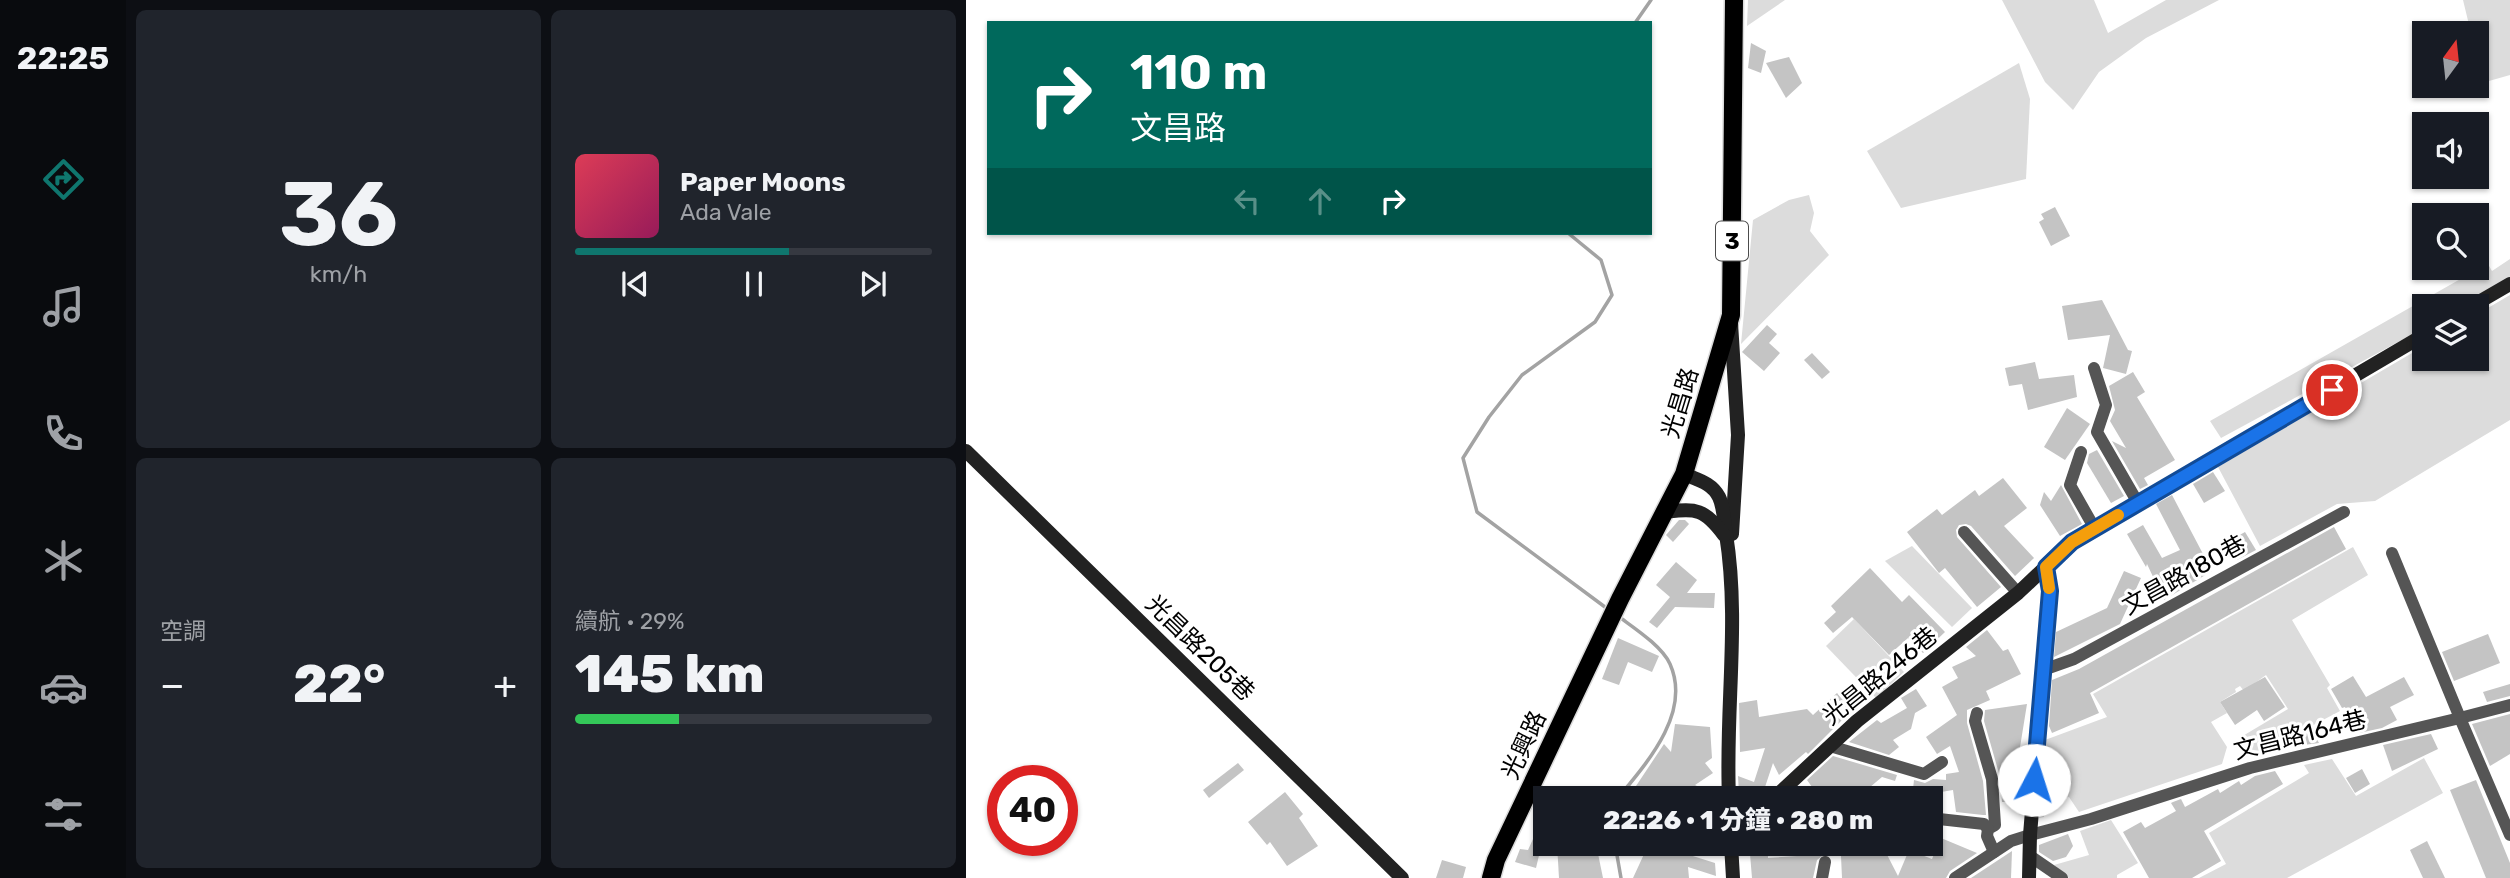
<!DOCTYPE html>
<html lang="zh-TW">
<head>
<meta charset="utf-8">
<style>
  :root { --surface:#171b24; --page:#20242c; --text:#f1f3f6; --muted:#9ea1a6; --line:#363941; --accent:#0f766e }
  body { margin:0; font-family:Rubik,"Noto Sans TC",sans-serif; background:var(--page); color:var(--text); height:100vh; display:flex; flex-direction:column; font-size:26px; white-space:nowrap }
  * { box-sizing:border-box; margin:0 }
  p { font-size:23px; color:var(--muted) }
  .icon { flex:none; width:38px; height:38px; fill:none; stroke:currentColor; stroke-width:2; stroke-linecap:round; stroke-linejoin:round }
  .map { position:relative; flex:1; overflow:hidden }
  .side { display:flex; flex-direction:column; gap:10px; padding:10px; background:#0d0f14; width:840px }
  .side>* { flex:none }
  .banner { position:absolute; left:21px; top:21px; width:665px; height:214px; border-radius:0px; box-shadow:0 2px 5px #0004; background:#00695c; color:#fff; overflow:hidden }
  .needle { width:46px; rotate:15deg }
  .buttons { position:absolute; left:1446px; top:21px; display:grid; gap:14px }
  .buttons a { display:grid; place-items:center; width:77px; height:77px; border-radius:0px; background:var(--surface); box-shadow:0 2px 5px #0004; font-size:35px }
  .speed { position:absolute; left:21px; top:765px; display:flex; gap:14px; font-size:35px; font-weight:700; text-align:center }
  .speed>* { display:grid; place-content:center; width:91px; height:91px; border-radius:50%; background:var(--surface); box-shadow:0 2px 5px #0004; line-height:1 }
  .speed .limit { border:10px solid #d22; background:#fff; color:#111 }
  .pin { position:absolute; display:grid; place-items:center; width:60px; height:60px; color:#fff; margin:-30px; border:4px solid #fff; border-radius:50%; box-shadow:0 2px 7px #0007 }
  .me { position:absolute; width:77px; margin:-38px; rotate:5deg; stroke-linejoin:round; filter:drop-shadow(0 0 5px #0008) }
  .turn { display:flex; align-items:center; gap:24px; height:147px; padding:0 28px; font-size:32px }
  .turn .icon { width:91px; height:91px; stroke-width:2.5 }
  .turn b { display:block; font-size:49px; line-height:60px }
  .lanes { display:flex; align-items:center; height:66px; padding:0 28px; background:#0003; justify-content:center; gap:35px; direction:ltr }
  .lanes .off { opacity:.35 }
  .big { font-size:52px; font-weight:800; line-height:1.1 }
  .side .tile { flex:1; display:flex; flex-direction:column; justify-content:center; gap:10px; min-width:0; padding:0 24px; border-radius:10px; background:var(--page) }
  .side .dial { align-items:center; gap:0 }
  .dial b { font-size:91px; line-height:1 }
  .song { display:flex; align-items:center; gap:21px }
  .cover { width:84px; height:84px; border-radius:10px; background:linear-gradient(135deg,hsl(350 70% 55%),hsl(330 70% 35%)) }
  .played { height:7px; border-radius:4px; background:linear-gradient(90deg,var(--accent) 60%,var(--line) 60%) }
  .keys { display:flex; justify-content:space-around; direction:ltr }
  .heat { display:flex; justify-content:space-between; align-items:center; font-size:38px; direction:ltr }
  .charge { height:10px; border-radius:5px; background:linear-gradient(90deg,#34c759 29%,var(--line) 0) }
  .side .tiles { flex:1; display:grid; gap:10px; grid-template-columns:repeat(2,1fr) }
  .trip { position:absolute; left:567px; top:786px; width:410px; height:70px; border-radius:0px; background:var(--surface); box-shadow:0 2px 5px #0004; font-weight:800; line-height:70px; text-align:center }
  main { display:flex; flex:1; min-height:0 }
  .tab-bar { display:flex; flex-direction:column; width:126px; justify-content:space-around; align-items:center; background:#090b0e; color:var(--muted) }
  .tab-bar .icon { width:49px; height:49px }
  .tab-bar .selected { color:var(--accent) }
  .tab-bar b { font-size:32px; color:var(--text) }
  .map>svg:first-child { display:block }
  .green { fill:#dcdcdc }
  .lines { fill:none; stroke-linecap:round; stroke-linejoin:round }
  .stream { stroke:#a3a3a3; stroke-width:3.5 }
  .building { fill:#c4c4c4 }
  .primary-casing { stroke:#dbdbdb; stroke-width:21 }
  .street { stroke:#555; stroke-width:12 }
  .secondary { stroke:#222; stroke-width:14 }
  .primary { stroke:#000; stroke-width:18 }
  .route-casing { stroke:#114b97; stroke-width:18 }
  .route { stroke:#1a73e8; stroke-width:12 }
  .slow { stroke:#f59e0b; stroke-width:12 }
  .labels { text-anchor:middle; dominant-baseline:central; stroke-width:6; stroke-linejoin:round; paint-order:stroke }
  .shield { fill:#fff; stroke:#4c4c4c; stroke-width:2 }
  .shield-label { font-size:23px; font-weight:bold; fill:#000 }
  .street-label { font-size:24px; fill:#000; stroke:#fff }
</style>
</head>
<body>
<main>
<nav class="tab-bar">
<b>22:25</b>
<svg class="icon selected" aria-label="directions" viewBox="0 0 24 24"><path d="M12 3l9 9-9 9-9-9zM9 14v-3h6M13 9l2 2-2 2"/></svg>
<svg class="icon" aria-label="music" viewBox="0 0 24 24"><path d="M9 18V5l10-2v13"/><circle cx="6" cy="18" r="3"/><circle cx="16" cy="16" r="3"/></svg>
<svg class="icon" aria-label="phone" viewBox="0 0 24 24"><path d="M5 4h4l2 5-3 2q2 4 5 5l2-3 5 2v4C11 20 4 13 5 4z"/></svg>
<svg class="icon" aria-label="climate" viewBox="0 0 24 24"><path d="M12 3v18M4 7l16 10M4 17L20 7"/></svg>
<svg class="icon" aria-label="car" viewBox="0 0 24 24"><path d="M5 17H2v-5l4-1 3-4h7l3 4 3 1v5h-3M9 17h6M6 11h13"/><circle cx="7" cy="17" r="2"/><circle cx="17" cy="17" r="2"/></svg>
<svg class="icon" aria-label="filters" viewBox="0 0 24 24"><path d="M4 7h16M4 17h16"/><circle cx="9" cy="7" r="2"/><circle cx="15" cy="17" r="2"/></svg>
</nav>
<section class="side">
<div class="tiles">
<div class="tile dial"><b>36</b><p>km/h</p></div>
<div class="tile">
<div class="song"><i class="cover"></i><div><b>Paper Moons</b><p>Ada Vale</p></div></div>
<div class="played"></div>
<div class="keys"><svg class="icon" aria-label="previous" viewBox="0 0 24 24"><path d="M18 5L8 12l10 7zM5 5v14"/></svg><svg class="icon" aria-label="pause" viewBox="0 0 24 24"><path d="M8 5v14M16 5v14"/></svg><svg class="icon" aria-label="next" viewBox="0 0 24 24"><path d="M6 5l10 7-10 7zM19 5v14"/></svg></div>
</div>
<div class="tile"><p>空調</p>
<div class="heat"><a>−</a><b class="big">22°</b><a>+</a></div>
</div>
<div class="tile"><p>續航 · 29%</p><b class="big">145 km</b><div class="charge"></div></div>
</div>
</section>
<div class="map">
<svg width="1544" height="878" viewBox="0 0 1544 878">
  <rect width="100%" height="100%" fill="#fff"/>
  <g class="green">
    <path d="M782 0H819L781 26Z"/>
    <path d="M1036 0H1128L1142 33 1200 0H1253L1180 38 1133 72 1107 110 1079 82Z"/>
    <path d="M1497 0H1544V75L1516 83 1510 57V33H1505Z"/>
    <path d="M1053 63 1064 99 1060 179 935 208 901 151Z"/>
    <path d="M843 195 848 213 844 231 863 255 775 344 787 220 823 200Z"/>
    <path d="M1519 259 1526 271 1544 259V281L1498 306H1458V328L1255 438 1244 421 1498 277Z"/>
    <path d="M1544 295V420L1409 501 1371 504 1294 546 1252 467 1458 346V359H1510V315Z"/>
    <path d="M946 546 1006 608 986 627 919 561Z"/>
    <path d="M1387 547 1402 575 1326 620 1364 685 1361 688 1374 711 1300 750 1278 758 1275 737 1322 709 1300 675 1278 691 1274 686 1269 689 1270 692 1254 702 1261 713 1245 722 1261 747 1256 764 1113 812 1103 797 1078 804V817L1073 818 1079 740 1141 717 1127 694Z"/>
    <path d="M888 619 938 672 910 698 860 646Z"/>
    <path d="M1458 758 1477 793 1321 878H1233L1260 864 1243 833 1343 773 1338 765 1366 759 1390 796Z"/>
    <path d="M1145 820 1172 863 1151 875V878H1103L1088 865 1123 855 1114 831Z"/>
  </g>
  <g class="lines">
    <g class="stream">
      <path d="M669 23 685 0"/>
      <path d="M602 233 635 260 646 295 629 322 556 375 523 417 497 458 511 512 643 610"/>
      <path d="M652 798C680 764 726 713 704 664 696 646 668 628 652 616"/>
      <path d="M649 844 655 878"/>
    </g>
  </g>
  <g class="building">
    <path d="M785 43 800 51 795 73 782 68Z"/>
    <path d="M823 57 836 83 820 98 800 63Z"/>
    <path d="M1089 207 1104 236 1085 246 1073 222 1078 219 1075 214Z"/>
    <path d="M1136 300 1162 350 1166 351 1160 374 1137 368 1144 335 1102 340 1096 306Z"/>
    <path d="M801 325 811 334 803 343 814 353 798 371 776 352Z"/>
    <path d="M846 353 864 372 856 379 838 360Z"/>
    <path d="M1069 362 1073 379 1108 375 1111 397 1062 410 1056 384 1043 386 1039 368Z"/>
    <path d="M1167 372 1179 392 1171 397 1209 460 1178 478 1182 485 1174 489 1146 441 1160 448 1144 421 1149 410 1143 386Z"/>
    <path d="M1101 408 1124 424 1099 460 1078 447Z"/>
    <path d="M1131 450 1158 496 1145 503 1121 463 1123 454Z"/>
    <path d="M1247 472 1259 491 1238 503 1227 484Z"/>
    <path d="M1037 478 1061 508 1038 526 1068 558 1049 576 1005 526 1000 524 993 525 990 530 991 537 1035 587 1011 607 979 568 973 573 941 532 971 509 976 515 1009 490 1013 496Z"/>
    <path d="M1095 485 1116 524 1094 536 1074 505 1078 492 1085 501Z"/>
    <path d="M1206 495 1246 571 1198 600 1181 564 1180 567 1161 534 1177 525 1196 558 1214 550 1190 504Z"/>
    <path d="M713 520H719L723 524 707 542 700 535Z"/>
    <path d="M1368 527 1380 549 1124 693 1133 713 1086 733 1083 726 1086 680 1113 669Z"/>
    <path d="M1279 532 1290 550 1271 560 1261 542Z"/>
    <path d="M710 562 731 580 721 593H749L748 608 709 607 691 628 683 622 704 597 690 585Z"/>
    <path d="M904 568 936 602 943 595 979 632 957 653 942 638 923 655 886 617 867 633 858 623 870 612 865 606Z"/>
    <path d="M1158 571 1175 578 1154 624 1088 657 1090 632 1141 608Z"/>
    <path d="M1021 630 1037 651 1042 649 1055 674 1020 691 1024 700 1001 710V723L1017 781 1020 815H1017L990 812 987 790 975 792 947 789 948 780 959 783 967 779 980 780V774L993 772 984 746 971 754 960 737 991 715 976 687 992 678 986 667 1010 656 1000 647Z"/>
    <path d="M1522 634 1534 663 1488 681 1476 652Z"/>
    <path d="M652 638 693 656 686 672 662 662 653 685 636 679Z"/>
    <path d="M1387 676 1400 697 1438 677 1448 695 1424 707 1431 720 1416 728 1393 733 1379 707 1376 708 1365 689Z"/>
    <path d="M1299 677 1319 707 1298 721 1291 710 1269 725 1254 702Z"/>
    <path d="M1544 684V696L1521 702 1517 692Z"/>
    <path d="M950 689 961 706 949 713 945 729 927 740 933 747 923 755 883 742 911 720 915 723 941 708 935 698Z"/>
    <path d="M871 693 886 710 842 754 840 752 813 775 807 763 798 790 790 787 786 798 773 794 772 776 788 782 799 748 774 752 773 703 791 700 793 717 841 709 847 715Z"/>
    <path d="M1061 704 1050 772 1048 802H1036L1034 777 1018 721 1019 710Z"/>
    <path d="M1544 714V754L1524 766 1506 724Z"/>
    <path d="M709 724 744 727 746 758 739 763 747 773 729 785 753 798H662L698 744 705 752Z"/>
    <path d="M1345 729 1353 743 1313 748Z"/>
    <path d="M1465 734 1472 749 1426 771 1417 745Z"/>
    <path d="M867 756 931 775 929 781 916 777 891 798H887L881 791 871 798H854L841 780Z"/>
    <path d="M272 763 278 770 243 798 237 790Z"/>
    <path d="M1396 769 1404 784 1389 793 1380 778Z"/>
    <path d="M1309 771 1317 784 1238 831 1255 861 1226 878H1183L1157 832 1175 822 1179 828 1210 811 1205 803 1207 802 1215 799 1219 807 1252 789 1254 793 1273 781 1275 785 1289 776Z"/>
    <path d="M1510 780 1544 863V878H1520L1484 790Z"/>
    <path d="M319 792 337 814 333 818 352 846 321 866 304 842 301 845 282 822Z"/>
    <path d="M1102 834 1107 846 1100 857 1087 861 1073 852V845Z"/>
    <path d="M975 838 1011 853 984 871 980 878H876L875 856H893L916 845 932 876 943 850 966 859Z"/>
    <path d="M567 839 575 847 570 868 549 862 554 849 562 850Z"/>
    <path d="M1461 841 1479 878H1457L1444 850Z"/>
    <path d="M591 844H630L637 878H593Z"/>
    <path d="M659 844H695V846L749 863 750 876 722 867 723 878H667L679 852Z"/>
    <path d="M822 844H862L860 853 851 860 847 878H786L784 854 802 853V858L831 856Z"/>
    <path d="M1046 851 1045 878H1005Z"/>
    <path d="M476 860 500 867 497 878H470Z"/>
  </g>
  <g class="lines">
    <defs>
      <path id="primary" d="M525 878 530 860 654 599 718 474 765 315 768 0"/>
    </defs>
    <use href="#primary" class="primary-casing"/>
    <g class="street">
      <path d="M1128 368 1140 405 1131 432 1172 503"/>
      <path d="M1115 452 1104 485 1129 529"/>
      <path d="M998 532 1052 593"/>
      <path d="M1426 553 1494 718 1544 705"/>
      <path d="M1077 670 1108 659 1378 512"/>
      <path d="M1011 713 1009 721 1026 779 1029 825 1022 829 1021 836 1028 852"/>
      <path d="M864 746 958 774 976 762"/>
      <path d="M964 818 1018 824 1022 829"/>
      <path d="M1064 856 1096 878"/>
      <path d="M856 878 859 862"/>
      <path d="M989 878 1045 841 1064 835 1125 819 1284 768 1494 718 1544 835"/>
    </g>
    <g class="secondary">
      <path d="M1506 306 1544 284"/>
      <path d="M765 323 772 435 766 534"/>
      <path d="M0 451 436 878"/>
      <path d="M718 474C732 480 746 483 753 497 758 507 758 523 760 534 774 621 759 710 763 798"/>
      <path d="M697 512C730 509 737 507 758 535"/>
      <path d="M808 798 891 721 1052 593 1106 542 1458 335"/>
      <path d="M765 844 767 878"/>
      <path d="M1063 878 1064 835 1084 591 1080 567"/>
    </g>
    <use href="#primary" class="primary"/>
  </g>
  <g class="lines">
    <defs>
      <path id="route" d="M1068 780 1084 591 1080 567 1106 542 1366 390"/>
    </defs>
    <use href="#route" class="route-casing"/>
    <use href="#route" class="route"/>
    <path class="slow" d="M1083 588 1080 567 1106 542 1152 515"/>
  </g>
  <g class="labels">
    <rect class="shield" x="750" y="221.5" width="32" height="39" rx="5"/>
    <g class="shield-label">
      <text x="766" y="241">3</text>
    </g>
    <g class="street-label">
      <text transform="translate(714 403) rotate(-73)">光昌路</text>
      <text transform="translate(1218 575) rotate(-29)">文昌路180巷</text>
      <text transform="translate(234 648) rotate(44)">光昌路205巷</text>
      <text transform="translate(914 676) rotate(-39)">光昌路246巷</text>
      <text transform="translate(1334 735) rotate(-14)">文昌路164巷</text>
      <text transform="translate(558 745) rotate(-65)">光興路</text>
    </g>
  </g>
</svg>
<div class="buttons">
<a><svg class="needle" viewBox="-14 -14 28 28"><path d="M0-13l5 13h-10z" fill="#e53935"/><path d="M0 13l5-13h-10z" fill="#9ea1a6"/></svg></a>
<a><svg class="icon" aria-label="sound" viewBox="0 0 24 24"><path d="M4 9h4l5-4v14l-5-4H4zM17 9q2 3 0 6"/></svg></a>
<a><svg class="icon" aria-label="search" viewBox="0 0 24 24"><circle cx="10" cy="10" r="6"/><path d="M15 15l6 6"/></svg></a>
<a><svg class="icon" aria-label="layers" viewBox="0 0 24 24"><path d="M12 4l9 5-9 5-9-5zM3 14l9 5 9-5"/></svg></a>
</div>
<div class="speed"><div class="limit">40</div></div>
<div class="pin" style="left:1366px;top:390px;background:#d93025"><svg class="icon" aria-label="arrive" viewBox="0 0 24 24"><path d="M6 21V4h12l-3 4 3 4H6"/></svg></div>
<svg class="me" style="left:1068px;top:780px" viewBox="-20 -20 40 40"><circle r="19" fill="#fff"/><path d="M0-13L10 11 0 6-10 11z" fill="#1a73e8"/></svg>
<div class="trip">22:26 · 1 分鐘 · 280 m</div>
<div class="banner">
<div class="turn"><svg class="icon" aria-label="right" viewBox="0 0 24 24"><path d="M7 20v-9h11M14 6l5 5-5 5"/></svg><div><b>110 m</b>文昌路</div></div>
<div class="lanes"><svg class="icon off" aria-label="left" viewBox="0 0 24 24"><path d="M17 20v-9H6M10 6l-5 5 5 5"/></svg><svg class="icon off" aria-label="ahead" viewBox="0 0 24 24"><path d="M12 20V5M6 11l6-6 6 6"/></svg><svg class="icon" aria-label="right" viewBox="0 0 24 24"><path d="M7 20v-9h11M14 6l5 5-5 5"/></svg></div>
</div>
</div>
</main>
</body>
</html>
